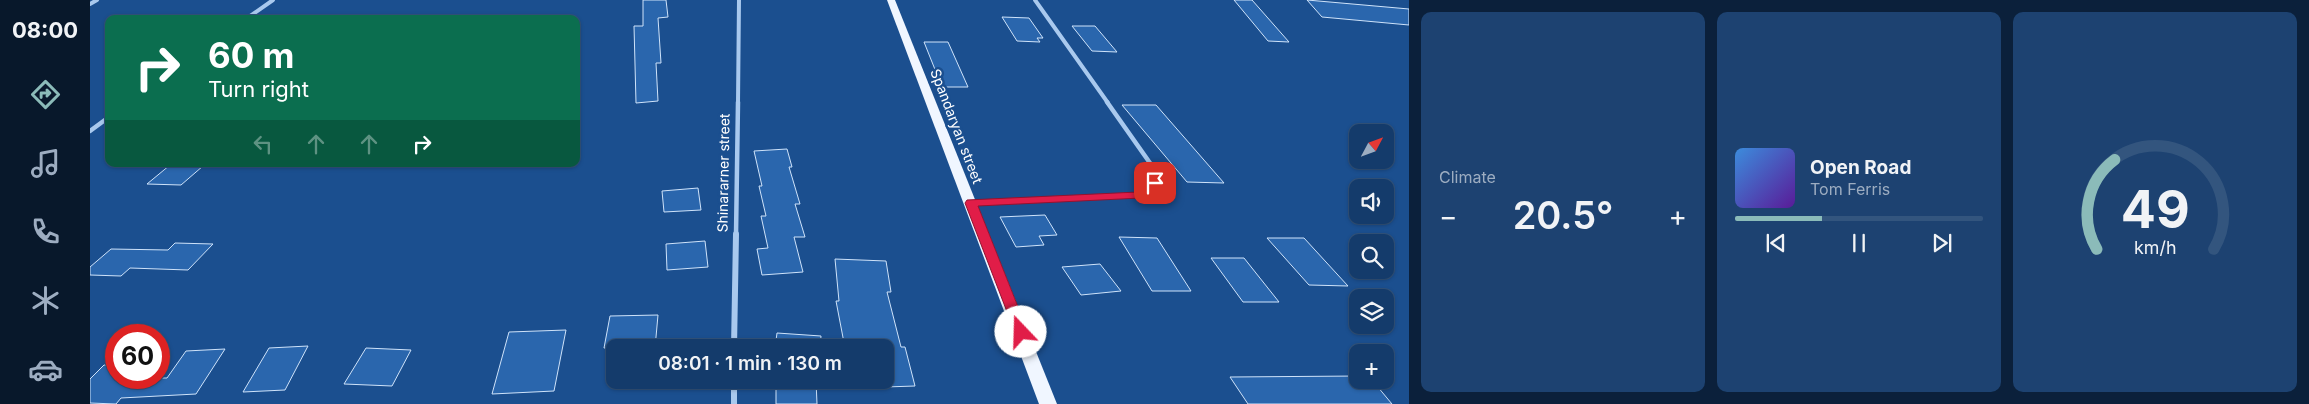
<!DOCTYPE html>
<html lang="en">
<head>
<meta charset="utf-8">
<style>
  :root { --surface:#143b6b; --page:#1d4271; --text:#f1f3f6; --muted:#9dadc1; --line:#33557e; --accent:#8bbbb9 }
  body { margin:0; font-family:Inter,sans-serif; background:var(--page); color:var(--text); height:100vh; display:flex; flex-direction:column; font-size:19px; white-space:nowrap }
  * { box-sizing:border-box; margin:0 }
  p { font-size:16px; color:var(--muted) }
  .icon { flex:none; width:28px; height:28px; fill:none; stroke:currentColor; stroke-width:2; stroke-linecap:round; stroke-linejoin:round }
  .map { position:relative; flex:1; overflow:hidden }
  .drawer { display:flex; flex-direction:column; gap:12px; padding:12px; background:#0b203b; width:900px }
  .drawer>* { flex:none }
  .top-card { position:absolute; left:15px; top:15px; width:475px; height:152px; border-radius:10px; box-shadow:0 1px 4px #0004,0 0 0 1px var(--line); background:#0b6e4f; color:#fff; overflow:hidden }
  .needle { width:32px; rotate:49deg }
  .buttons { position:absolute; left:1259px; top:124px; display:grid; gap:10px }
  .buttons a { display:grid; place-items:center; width:45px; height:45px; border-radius:10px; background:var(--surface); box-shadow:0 1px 4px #0004,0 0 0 1px var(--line); font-size:25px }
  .speed { position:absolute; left:15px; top:324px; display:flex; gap:10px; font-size:25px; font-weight:700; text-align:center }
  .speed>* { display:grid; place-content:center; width:65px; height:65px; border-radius:50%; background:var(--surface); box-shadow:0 1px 4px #0004,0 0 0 1px var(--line); line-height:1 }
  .speed .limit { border:8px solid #d22; background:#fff; color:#111 }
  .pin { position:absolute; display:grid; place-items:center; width:42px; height:42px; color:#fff; margin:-21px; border-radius:10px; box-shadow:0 2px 8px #0006 }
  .me { position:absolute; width:55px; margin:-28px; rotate:339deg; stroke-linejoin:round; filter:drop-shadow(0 0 4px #0008) }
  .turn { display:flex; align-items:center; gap:18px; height:105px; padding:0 20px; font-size:22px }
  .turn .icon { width:65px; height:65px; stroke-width:2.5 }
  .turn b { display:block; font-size:35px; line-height:42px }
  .lanes { display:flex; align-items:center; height:48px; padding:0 20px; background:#0003; justify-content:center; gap:25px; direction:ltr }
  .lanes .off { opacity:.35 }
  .big { font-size:38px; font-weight:600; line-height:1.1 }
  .drawer .card { flex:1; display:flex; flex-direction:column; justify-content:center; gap:8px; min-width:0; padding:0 18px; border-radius:10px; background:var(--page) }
  .drawer .dial { align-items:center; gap:0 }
  .dial svg { height:130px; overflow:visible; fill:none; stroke:var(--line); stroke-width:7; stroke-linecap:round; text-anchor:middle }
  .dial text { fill:var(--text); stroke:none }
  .song { display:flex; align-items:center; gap:15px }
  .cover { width:60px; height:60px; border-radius:8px; background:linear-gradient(135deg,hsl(210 70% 55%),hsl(270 70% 35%)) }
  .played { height:5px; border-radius:2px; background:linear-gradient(90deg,var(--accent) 35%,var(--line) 35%) }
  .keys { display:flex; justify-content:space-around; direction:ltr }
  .heat { display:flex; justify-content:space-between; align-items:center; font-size:28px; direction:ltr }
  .drawer .tiles { flex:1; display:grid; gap:12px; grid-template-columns:repeat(3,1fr) }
  .trip { position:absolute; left:516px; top:339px; width:288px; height:50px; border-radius:10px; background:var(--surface); box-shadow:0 1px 4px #0004,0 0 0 1px var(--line); font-weight:600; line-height:50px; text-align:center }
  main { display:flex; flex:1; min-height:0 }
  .dock { display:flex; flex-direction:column; width:90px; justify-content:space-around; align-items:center; background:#08182b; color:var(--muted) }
  .dock .icon { width:35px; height:35px }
  .dock .selected { color:var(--accent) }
  .dock b { font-size:22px; color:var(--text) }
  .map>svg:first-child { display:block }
  .building { fill:#2a66ad; stroke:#cfe3fa }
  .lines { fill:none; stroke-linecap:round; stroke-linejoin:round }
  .street-far2 { stroke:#a9c9ee; stroke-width:4 }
  .street-far1 { stroke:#a9c9ee; stroke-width:4.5 }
  .street { stroke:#a9c9ee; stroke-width:6 }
  .primary { fill:#f0f6ff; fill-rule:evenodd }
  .route { fill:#e11d48; stroke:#92132f }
  .labels { text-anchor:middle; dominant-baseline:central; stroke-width:5; stroke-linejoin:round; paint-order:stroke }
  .street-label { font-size:14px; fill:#fff; stroke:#1b4f8f }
</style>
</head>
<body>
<main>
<nav class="dock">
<b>08:00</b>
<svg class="icon selected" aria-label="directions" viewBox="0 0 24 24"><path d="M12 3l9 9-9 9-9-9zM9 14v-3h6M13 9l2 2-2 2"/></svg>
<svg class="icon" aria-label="music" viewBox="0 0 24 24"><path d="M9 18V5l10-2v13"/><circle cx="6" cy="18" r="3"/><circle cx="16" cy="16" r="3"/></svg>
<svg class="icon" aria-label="phone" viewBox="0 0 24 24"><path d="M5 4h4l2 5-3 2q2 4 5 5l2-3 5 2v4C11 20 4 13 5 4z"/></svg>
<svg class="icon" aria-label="climate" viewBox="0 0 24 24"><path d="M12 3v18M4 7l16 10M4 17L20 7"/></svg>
<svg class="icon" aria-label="car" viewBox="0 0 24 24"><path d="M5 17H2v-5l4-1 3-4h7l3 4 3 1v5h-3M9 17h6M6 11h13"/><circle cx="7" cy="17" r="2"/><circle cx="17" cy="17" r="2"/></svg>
</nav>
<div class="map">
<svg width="1319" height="404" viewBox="0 0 1319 404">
  <rect width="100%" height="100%" fill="#1b4f8f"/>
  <g class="building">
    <path d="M553 0H576L578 17 568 18 571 63H566L568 101 546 103 544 26H553Z"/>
    <path d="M1144 0H1162L1199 42 1178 41Z"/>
    <path d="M1217 0 1319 9V25L1232 17Z"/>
    <path d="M912 17 939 18 953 38H947L950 42 927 41Z"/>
    <path d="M982 26H1005L1027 52 1002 51Z"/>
    <path d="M834 42H858L878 87H852Z"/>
    <path d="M1032 105H1066L1134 183 1097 182Z"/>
    <path d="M697 149 702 167H699L710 204H705L715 237H704L713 272 672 275 667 249 678 248 671 216H676L669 186H672L664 151Z"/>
    <path d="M80 165 113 166 91 185 57 184Z"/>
    <path d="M608 188 611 210 574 212 572 191Z"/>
    <path d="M955 215 967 235 949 236 954 245 926 247 910 217Z"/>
    <path d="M1029 237 1067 238 1101 291H1062Z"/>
    <path d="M1177 238H1214L1258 286 1219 285Z"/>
    <path d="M615 241 618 267 577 270 576 244Z"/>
    <path d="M85 243 123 244 98 270 40 268 31 276 0 275V267L21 249 78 250Z"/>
    <path d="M1121 258H1154L1189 302H1153Z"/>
    <path d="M745 259 796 261 801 292H797L811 347H815L825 386 795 387V348H755L746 301H749Z"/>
    <path d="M1010 264 1031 291 991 295 972 267Z"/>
    <path d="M568 315 565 348H514L520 316Z"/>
    <path d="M476 330 464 391 402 394 419 332Z"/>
    <path d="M687 333 731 336 730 348H685Z"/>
    <path d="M218 346 195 390 153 392 179 348Z"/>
    <path d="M276 348 321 350 302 386 254 384Z"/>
    <path d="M135 349 106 394 31 398 26 404 0 403V379L14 365H26V378H77L96 351Z"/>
    <path d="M1268 376V380H1282L1302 404H1158L1140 377Z"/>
    <path d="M686 380H726L727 404H686Z"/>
  </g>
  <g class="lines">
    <g class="street-far2">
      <path d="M945 0 1018 103"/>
      <path d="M0 4 7 0"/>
      <path d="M156 19 183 0"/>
      <path d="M648 103 649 0"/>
    </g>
    <g class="street-far1">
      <path d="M0 131 19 117"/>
      <path d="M881 203 1051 195 1065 183 1067 173 1017 102"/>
      <path d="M646 235 648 102"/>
    </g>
    <g class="street">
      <path d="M644 348 646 234"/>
      <path d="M644 380V404"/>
    </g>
    <path class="primary" d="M797 0H805L967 404H949Z"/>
  </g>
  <path class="route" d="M1065 180 1069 181V185L1051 198 888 206 938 332 936 335H926L875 203 877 200 1048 192Z"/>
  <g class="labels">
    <g class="street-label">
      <text transform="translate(867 126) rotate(69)">Spandaryan street</text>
      <text transform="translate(633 173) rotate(-89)">Shinararner street</text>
    </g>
  </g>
</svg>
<div class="buttons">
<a><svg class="needle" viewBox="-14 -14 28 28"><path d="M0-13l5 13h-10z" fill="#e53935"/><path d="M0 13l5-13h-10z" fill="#9dadc1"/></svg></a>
<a><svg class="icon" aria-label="sound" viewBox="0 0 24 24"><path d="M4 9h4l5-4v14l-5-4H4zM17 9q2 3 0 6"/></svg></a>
<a><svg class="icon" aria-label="search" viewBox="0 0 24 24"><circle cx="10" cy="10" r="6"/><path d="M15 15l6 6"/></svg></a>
<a><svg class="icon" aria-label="layers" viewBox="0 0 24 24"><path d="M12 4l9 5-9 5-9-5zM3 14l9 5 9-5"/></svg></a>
<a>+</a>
</div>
<div class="speed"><div class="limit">60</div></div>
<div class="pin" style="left:1065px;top:183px;background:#d93025"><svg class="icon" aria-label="arrive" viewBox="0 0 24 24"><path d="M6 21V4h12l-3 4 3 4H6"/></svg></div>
<svg class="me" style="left:931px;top:332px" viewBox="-20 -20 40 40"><circle r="19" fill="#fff"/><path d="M0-13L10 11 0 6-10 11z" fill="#e11d48"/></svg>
<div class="trip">08:01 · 1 min · 130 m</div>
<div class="top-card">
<div class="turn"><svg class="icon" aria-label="right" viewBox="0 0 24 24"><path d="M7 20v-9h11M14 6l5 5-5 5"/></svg><div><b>60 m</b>Turn right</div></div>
<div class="lanes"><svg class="icon off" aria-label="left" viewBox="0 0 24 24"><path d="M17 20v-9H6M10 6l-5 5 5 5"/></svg><svg class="icon off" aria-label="ahead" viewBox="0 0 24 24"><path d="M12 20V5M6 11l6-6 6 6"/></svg><svg class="icon off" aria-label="ahead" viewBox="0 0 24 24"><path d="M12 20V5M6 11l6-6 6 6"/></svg><svg class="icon" aria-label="right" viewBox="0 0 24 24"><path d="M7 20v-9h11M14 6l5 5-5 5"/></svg></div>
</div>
</div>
<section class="drawer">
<div class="tiles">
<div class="card"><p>Climate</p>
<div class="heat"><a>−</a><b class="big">20.5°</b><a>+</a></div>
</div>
<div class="card">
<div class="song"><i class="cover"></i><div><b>Open Road</b><p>Tom Ferris</p></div></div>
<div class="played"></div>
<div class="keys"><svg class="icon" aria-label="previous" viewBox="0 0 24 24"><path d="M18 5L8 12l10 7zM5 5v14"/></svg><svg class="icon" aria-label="pause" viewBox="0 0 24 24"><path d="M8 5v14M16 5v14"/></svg><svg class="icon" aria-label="next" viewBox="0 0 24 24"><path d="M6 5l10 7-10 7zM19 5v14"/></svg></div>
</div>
<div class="card dial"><svg viewBox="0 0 100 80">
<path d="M14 69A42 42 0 1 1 86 69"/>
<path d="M14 69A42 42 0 0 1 25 14" stroke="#8bbbb9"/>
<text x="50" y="56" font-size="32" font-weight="700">49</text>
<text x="50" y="72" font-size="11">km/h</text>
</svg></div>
</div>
</section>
</main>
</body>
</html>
